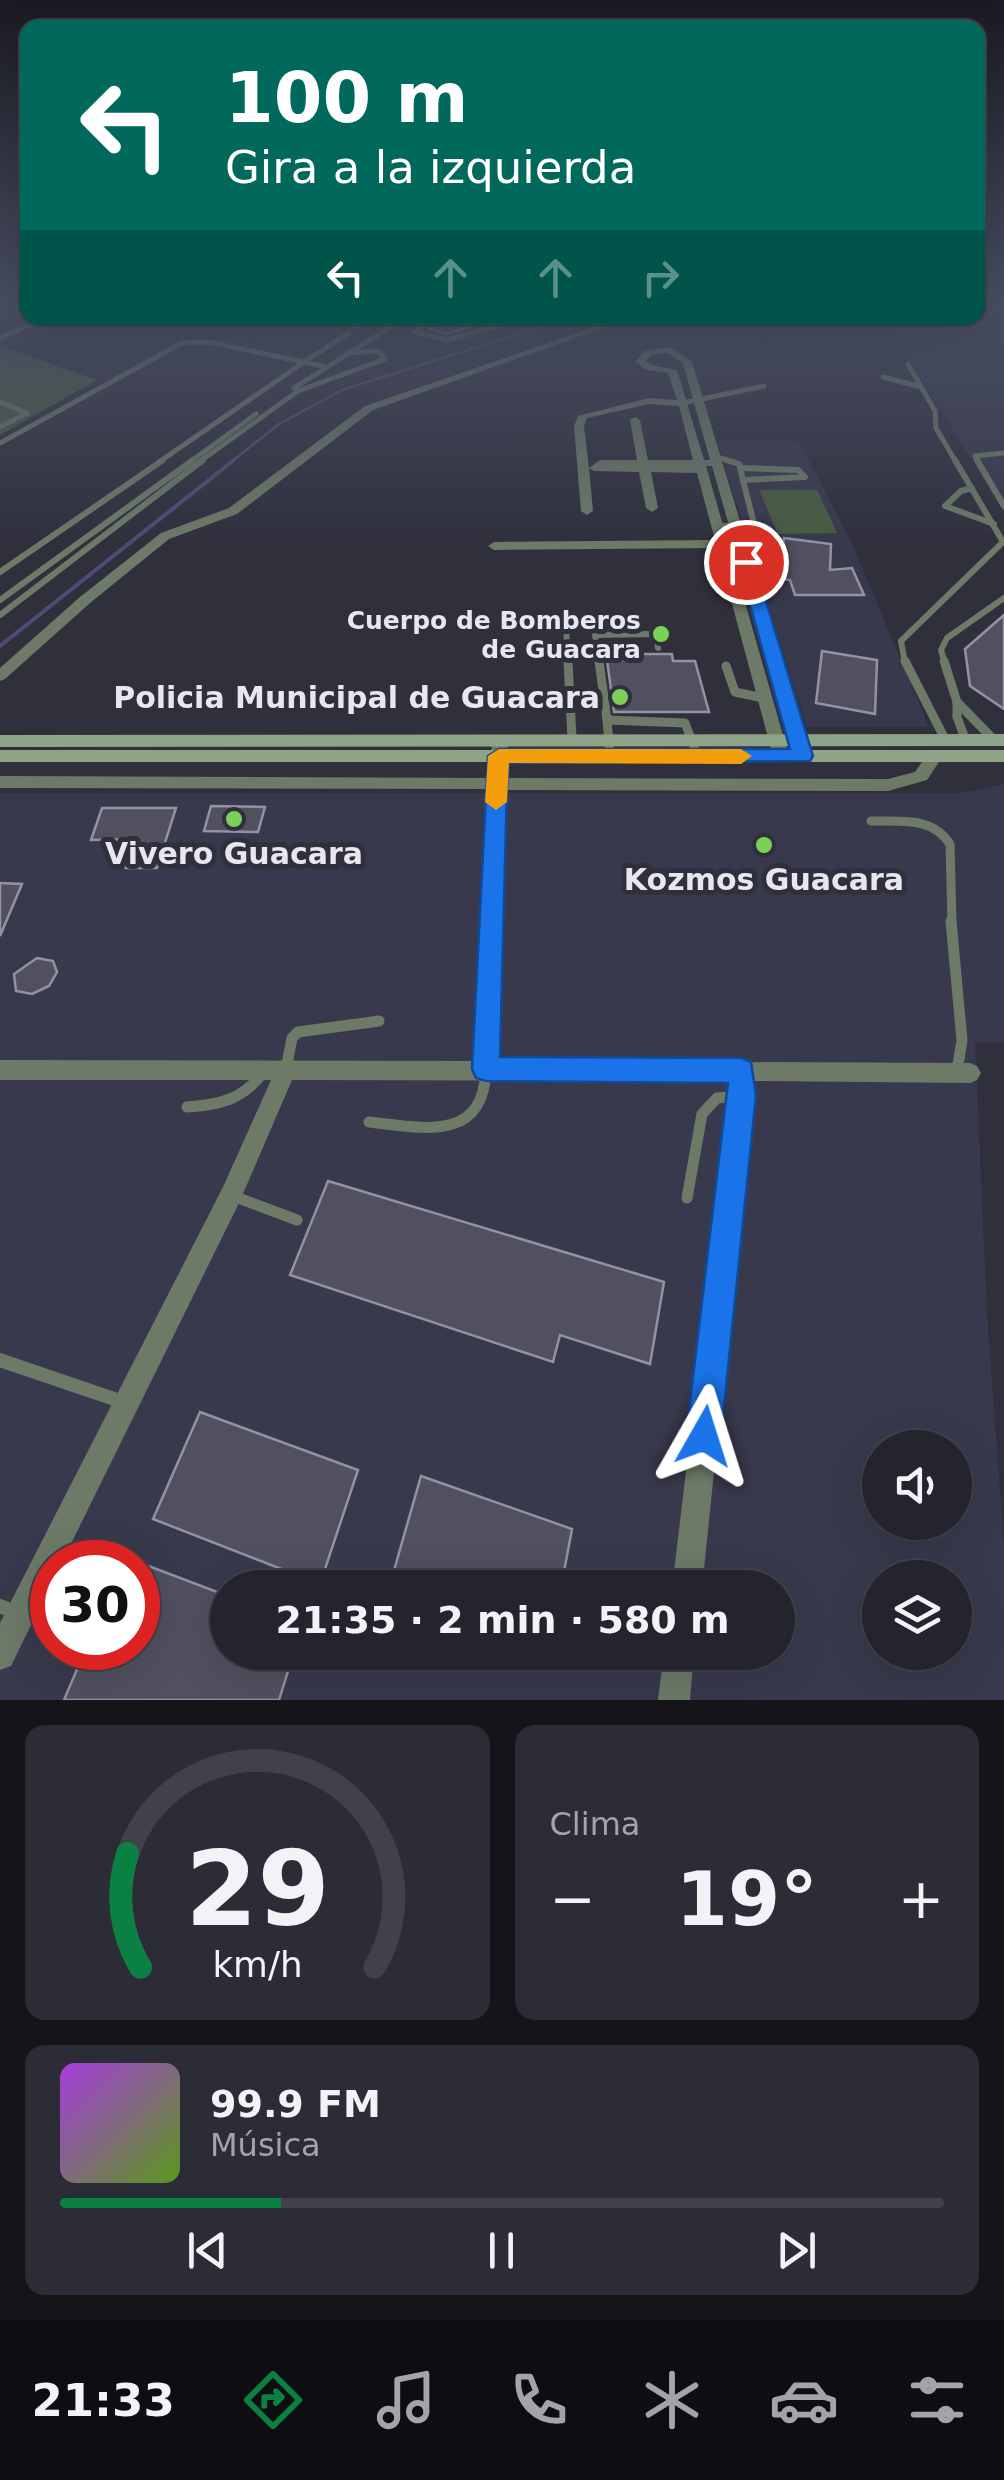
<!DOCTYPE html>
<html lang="es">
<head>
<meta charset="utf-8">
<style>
  :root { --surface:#24242e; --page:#2c2c36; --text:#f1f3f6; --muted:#a3a4aa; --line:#41414a; --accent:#0b8043 }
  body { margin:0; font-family:"DejaVu Sans",sans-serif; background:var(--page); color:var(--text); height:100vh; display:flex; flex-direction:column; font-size:38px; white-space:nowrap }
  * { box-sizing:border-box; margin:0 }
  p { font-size:32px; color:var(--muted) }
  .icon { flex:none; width:55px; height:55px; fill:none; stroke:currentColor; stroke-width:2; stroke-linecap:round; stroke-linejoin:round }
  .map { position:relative; height:1700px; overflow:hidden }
  .panel { display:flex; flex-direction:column; gap:25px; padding:25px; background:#141419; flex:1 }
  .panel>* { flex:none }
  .banner { position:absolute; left:20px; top:20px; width:965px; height:305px; border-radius:20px; box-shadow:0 10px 40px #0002,0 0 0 2px var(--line); background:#00695c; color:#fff; overflow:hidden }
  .tools { position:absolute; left:862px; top:1430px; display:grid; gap:20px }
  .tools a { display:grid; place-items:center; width:110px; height:110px; border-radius:50%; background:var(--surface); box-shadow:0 10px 40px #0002,0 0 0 2px var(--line); font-size:50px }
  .speed { position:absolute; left:30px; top:1540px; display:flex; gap:20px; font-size:50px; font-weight:700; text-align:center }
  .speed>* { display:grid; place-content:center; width:130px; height:130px; border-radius:50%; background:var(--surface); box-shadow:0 10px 40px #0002,0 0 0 2px var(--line); line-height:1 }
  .speed .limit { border:15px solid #d22; background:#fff; color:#111 }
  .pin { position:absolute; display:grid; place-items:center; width:85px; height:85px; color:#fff; margin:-42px; border:5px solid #fff; border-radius:50%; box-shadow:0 2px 10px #0007 }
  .me { position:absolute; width:110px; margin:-55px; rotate:6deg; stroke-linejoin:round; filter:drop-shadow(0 0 8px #0008) }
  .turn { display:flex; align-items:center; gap:35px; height:210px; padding:0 40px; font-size:45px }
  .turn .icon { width:130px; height:130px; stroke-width:2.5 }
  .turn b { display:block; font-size:70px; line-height:85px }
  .lanes { display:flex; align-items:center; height:95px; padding:0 40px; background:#0003; justify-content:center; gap:50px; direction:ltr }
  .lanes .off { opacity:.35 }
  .big { font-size:75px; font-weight:600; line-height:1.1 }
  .panel .tile { flex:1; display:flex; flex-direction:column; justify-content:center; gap:15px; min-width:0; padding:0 35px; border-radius:20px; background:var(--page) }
  .panel .dial { align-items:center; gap:0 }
  .dial svg { height:260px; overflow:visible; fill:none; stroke:var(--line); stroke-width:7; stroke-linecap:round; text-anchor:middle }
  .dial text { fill:var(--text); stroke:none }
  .song { display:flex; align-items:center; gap:30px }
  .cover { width:120px; height:120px; border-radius:15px; background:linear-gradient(135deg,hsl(280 70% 55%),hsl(90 70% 35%)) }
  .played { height:10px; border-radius:5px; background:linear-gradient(90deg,var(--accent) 25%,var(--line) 25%) }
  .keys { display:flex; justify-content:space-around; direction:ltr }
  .heat { display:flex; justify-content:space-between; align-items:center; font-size:55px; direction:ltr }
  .panel .tiles { flex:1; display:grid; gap:25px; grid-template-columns:1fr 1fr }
  .tile:last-child { grid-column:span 2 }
  .trip { position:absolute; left:210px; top:1570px; width:585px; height:100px; border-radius:50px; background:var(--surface); box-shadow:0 10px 40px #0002,0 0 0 2px var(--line); font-weight:600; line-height:100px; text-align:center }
  .dock { display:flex; height:160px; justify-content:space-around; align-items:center; background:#0e0e12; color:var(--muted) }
  .dock .icon { width:70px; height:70px }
  .dock .selected { color:var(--accent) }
  .dock b { font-size:45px; color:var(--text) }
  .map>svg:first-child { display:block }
  .built { fill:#39394d; fill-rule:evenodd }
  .green { fill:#485c41 }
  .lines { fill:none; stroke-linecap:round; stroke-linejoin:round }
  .stream-far1 { stroke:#4e4c76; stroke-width:2.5 }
  .stream { stroke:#4e4c76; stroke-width:4 }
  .building { fill:#50505f; stroke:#9292a2; stroke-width:2.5 }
  .service-far4 { stroke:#6d7a68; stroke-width:5 }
  .service-far3 { stroke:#6d7a68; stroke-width:6 }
  .service-far2 { stroke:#6d7a68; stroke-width:9 }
  .service-far1 { stroke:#6d7a68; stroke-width:11 }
  .service { stroke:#6d7a68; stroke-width:14 }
  .minor { fill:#6d7a68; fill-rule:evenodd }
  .secondary { fill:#8ea387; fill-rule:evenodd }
  .route { fill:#1a73e8; stroke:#114b97; stroke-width:2.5 }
  .slow { fill:#f59e0b }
  .poi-dot { fill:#79d158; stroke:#30303d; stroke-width:4 }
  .labels { text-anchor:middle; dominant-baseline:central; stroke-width:10; stroke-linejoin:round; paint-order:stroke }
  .far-poi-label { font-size:25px; font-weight:bold; fill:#e7e7f0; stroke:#30303d; text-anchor:end }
  .poi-label { font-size:30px; font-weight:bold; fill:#e7e7f0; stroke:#30303d }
</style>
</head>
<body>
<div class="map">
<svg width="1004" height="1700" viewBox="0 0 1004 1700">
  <rect width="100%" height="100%" fill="#30303d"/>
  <g class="built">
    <path d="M885 320 1004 321V512Z"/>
    <path d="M717 441H799L853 546 929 727H807Z"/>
    <path d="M1004 784V1043H975L987 1315 1004 1546V1700H0V793H961ZM880 1448H955V1522H880ZM52 1562H138V1648H52ZM880 1578H955V1652H880ZM228 1588H778V1652H228Z"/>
  </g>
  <g class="green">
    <path d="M0 346 97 380 0 435Z"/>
    <path d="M759 490H817L837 533 778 534Z"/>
  </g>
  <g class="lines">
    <path class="stream-far1" d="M231 462 279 424 342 390 568 318"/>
    <path class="stream" d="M0 646 234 460"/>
  </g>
  <g class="building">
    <path d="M444 318H481L466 328 447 334 429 329Z"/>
    <path d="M784 538 831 544 830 570 852 568 864 595H795L790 580 780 578Z"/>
    <path d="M1004 615V709L970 686 965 649Z"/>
    <path d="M822 651 877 660 875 714 816 703Z"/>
    <path d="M628 654H672L673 661H695L709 712H614L607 660H629Z"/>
    <path d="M211 806 265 807 258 832 204 831Z"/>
    <path d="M102 808H176L157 868H126L136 839 91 840Z"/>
    <path d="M0 883 22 884 0 936Z"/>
    <path d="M37 958 53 961 57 972 49 986 32 994 16 991 14 974Z"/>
    <path d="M328 1181 664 1282 650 1364 560 1335 553 1362 290 1275Z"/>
    <path d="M200 1412 358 1470 320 1584 153 1519Z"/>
    <path d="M421 1476 572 1529 561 1588H389Z"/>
    <path d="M138 1562 228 1596V1652H294L279 1700H64L86 1648H138Z"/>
  </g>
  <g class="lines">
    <g class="service-far4">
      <path d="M434 318 414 332 447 340 526 318"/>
      <path d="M356 327 373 318"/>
      <path d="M0 338 45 318"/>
      <path d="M908 364 935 411 936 428 956 462"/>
      <path d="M323 366 304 362 349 333"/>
      <path d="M883 377 921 387"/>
      <path d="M294 388 405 318"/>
      <path d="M0 402 27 413"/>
      <path d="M683 403 764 386"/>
      <path d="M0 427 27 413"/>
      <path d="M0 443 182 343 208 342 304 362 159 462"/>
      <path d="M715 456 733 462"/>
      <path d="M190 462 256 414"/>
      <path d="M199 462 298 391 385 359 378 351 347 353"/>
      <path d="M979 462 975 456 1004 453"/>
    </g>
    <g class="service-far3">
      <path d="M977 460 1004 506"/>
      <path d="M741 468 798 470 805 477 743 480"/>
      <path d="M972 488 961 491 945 506 994 524"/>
      <path d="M718 526 749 525 753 520 739 464 726 460"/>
      <path d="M0 572 163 460"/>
      <path d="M0 600 193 460"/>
      <path d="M0 615 203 460"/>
      <path d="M566 624 568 663"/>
      <path d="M599 663 595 635 650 634 656 637 658 648"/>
      <path d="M905 663 901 641 1003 542 955 460"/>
      <path d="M945 663 941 650 947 638 1004 598"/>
    </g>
    <g class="service-far2">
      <path d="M568 661 572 738"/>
      <path d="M599 661 607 720"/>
      <path d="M905 661 946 741"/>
      <path d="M944 661 957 702 994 740"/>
      <path d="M726 666 735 692 764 698"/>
      <path d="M957 702V717L966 741"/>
      <path d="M610 756 607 720 685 723 698 757"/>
      <path d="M871 821C901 822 932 816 950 844L952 924"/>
    </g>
    <g class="service-far1">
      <path d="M951 921 962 1040 957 1071"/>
      <path d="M286 1069 292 1038 298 1032 379 1021"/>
      <path d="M187 1107C218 1105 242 1100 262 1074"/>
      <path d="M369 1122C423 1128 483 1143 486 1070"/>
      <path d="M233 1196 297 1220"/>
      <path d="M687 1198 702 1114 717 1098 741 1096"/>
    </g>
    <g class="service">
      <path d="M0 1360 126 1403"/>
      <path d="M0 1606 17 1613"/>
    </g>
    <g class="minor">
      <path d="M621 318H632L373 410 237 514 169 539 90 603 5 679 0 681V668L80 597 161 533 229 508 365 406Z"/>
      <path d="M670 347 692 362 811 756 809 760 803 761 795 756 712 466H706L789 756 787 760 781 761 773 756 717 548 494 550 488 546 494 542 715 540 697 473 651 472 658 508 652 512 646 508 639 472 594 471 589 468 593 511 587 515 581 511 574 426 578 416 649 398 677 400 668 373 646 370 635 362 645 351ZM668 353 683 363 710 460H704L677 370 651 365 646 361 651 355ZM649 404 679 406 693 460H648L640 420 635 417 630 420 637 460H600L589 468 584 426 587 418Z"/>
      <path d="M500 736 508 741 507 778 888 779 915 772 929 752 935 751 943 756 927 780 888 791 506 790 497 1061 970 1063 977 1066 981 1073 977 1080 970 1083 752 1081 753 1096 702 1588H672L731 1096V1081L292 1080 239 1203 62 1562H52V1582L11 1666 0 1670V1623L223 1187 271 1080H0V1060L476 1061 490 789 0 788V776L490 778 492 741Z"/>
      <path d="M664 1652H694L690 1700H658Z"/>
    </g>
    <g class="secondary">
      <path d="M1004 734V746L0 747V735Z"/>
      <rect x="0" y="750" width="1004" height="12"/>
    </g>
  </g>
  <linearGradient id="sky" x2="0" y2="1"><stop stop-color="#1a1a22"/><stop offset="0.56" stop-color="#484e62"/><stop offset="1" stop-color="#484e62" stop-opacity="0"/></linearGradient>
  <rect width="1004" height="544" fill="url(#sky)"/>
  <path class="route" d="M746 557 754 562 813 756 810 761 509 763 507 786 500 1057 741 1058 751 1062 756 1096 721 1436 716 1449 704 1454 691 1449 686 1436 728 1083 486 1081 476 1078 472 1069 488 756 499 749H790L738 562Z"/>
  <path class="slow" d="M499 749H741L752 756 741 764 509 763 507 802 496 810 485 802 488 756Z"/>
  <g class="poi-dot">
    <circle cx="661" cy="634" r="10"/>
    <circle cx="620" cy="697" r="10"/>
    <circle cx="234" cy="819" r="10"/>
    <circle cx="764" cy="845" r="10"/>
  </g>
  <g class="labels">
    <g class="far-poi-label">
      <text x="641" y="620">Cuerpo de Bomberos<tspan x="641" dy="29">de Guacara</tspan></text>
    </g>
    <g class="poi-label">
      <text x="600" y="697" text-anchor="end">Policia Municipal de Guacara</text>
      <text x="234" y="853">Vivero Guacara</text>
      <text x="764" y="879">Kozmos Guacara</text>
    </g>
  </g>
</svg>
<div class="tools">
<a><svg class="icon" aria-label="sound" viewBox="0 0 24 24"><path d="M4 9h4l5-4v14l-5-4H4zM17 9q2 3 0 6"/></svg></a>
<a><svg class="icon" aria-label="layers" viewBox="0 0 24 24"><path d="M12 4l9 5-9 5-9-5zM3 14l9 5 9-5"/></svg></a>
</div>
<div class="speed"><div class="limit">30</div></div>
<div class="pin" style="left:746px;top:562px;background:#d93025"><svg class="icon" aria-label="arrive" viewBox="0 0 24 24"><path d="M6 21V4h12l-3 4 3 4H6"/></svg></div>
<svg class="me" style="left:704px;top:1436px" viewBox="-20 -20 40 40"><path d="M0-17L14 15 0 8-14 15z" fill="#1a73e8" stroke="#fff" stroke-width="4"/></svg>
<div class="trip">21:35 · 2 min · 580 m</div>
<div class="banner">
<div class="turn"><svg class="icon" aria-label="left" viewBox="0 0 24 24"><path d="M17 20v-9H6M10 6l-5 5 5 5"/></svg><div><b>100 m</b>Gira a la izquierda</div></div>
<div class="lanes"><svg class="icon" aria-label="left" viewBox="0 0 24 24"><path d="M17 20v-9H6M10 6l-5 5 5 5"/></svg><svg class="icon off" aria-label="ahead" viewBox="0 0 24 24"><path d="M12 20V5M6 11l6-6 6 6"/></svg><svg class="icon off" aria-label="ahead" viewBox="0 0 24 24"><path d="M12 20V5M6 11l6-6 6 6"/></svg><svg class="icon off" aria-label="right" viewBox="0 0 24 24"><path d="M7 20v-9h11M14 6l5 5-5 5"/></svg></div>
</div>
</div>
<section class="panel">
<div class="tiles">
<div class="tile dial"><svg viewBox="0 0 100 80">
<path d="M14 69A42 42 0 1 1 86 69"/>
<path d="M14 69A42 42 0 0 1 10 34" stroke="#0b8043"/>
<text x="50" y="56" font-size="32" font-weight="700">29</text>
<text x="50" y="72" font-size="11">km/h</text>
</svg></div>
<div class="tile"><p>Clima</p>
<div class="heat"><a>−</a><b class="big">19°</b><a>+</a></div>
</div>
<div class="tile">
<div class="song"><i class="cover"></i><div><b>99.9 FM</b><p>Música</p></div></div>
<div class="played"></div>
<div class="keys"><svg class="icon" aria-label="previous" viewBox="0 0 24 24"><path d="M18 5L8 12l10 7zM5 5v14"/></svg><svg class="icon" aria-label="pause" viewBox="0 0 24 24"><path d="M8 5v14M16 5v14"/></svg><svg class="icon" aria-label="next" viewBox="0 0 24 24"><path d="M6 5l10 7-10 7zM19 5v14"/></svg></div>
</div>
</div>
</section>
<nav class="dock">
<b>21:33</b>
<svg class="icon selected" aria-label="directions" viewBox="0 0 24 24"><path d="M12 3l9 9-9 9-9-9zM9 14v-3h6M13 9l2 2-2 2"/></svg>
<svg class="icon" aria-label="music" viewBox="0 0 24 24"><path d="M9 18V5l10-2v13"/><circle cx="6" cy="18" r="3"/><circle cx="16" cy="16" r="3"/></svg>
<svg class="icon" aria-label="phone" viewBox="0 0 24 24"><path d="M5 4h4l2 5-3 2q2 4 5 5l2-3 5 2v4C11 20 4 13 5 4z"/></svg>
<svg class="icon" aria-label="climate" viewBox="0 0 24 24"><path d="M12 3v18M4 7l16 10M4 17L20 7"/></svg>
<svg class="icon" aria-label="car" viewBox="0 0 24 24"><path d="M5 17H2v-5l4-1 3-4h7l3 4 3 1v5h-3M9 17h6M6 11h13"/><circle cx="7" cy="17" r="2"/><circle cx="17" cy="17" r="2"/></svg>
<svg class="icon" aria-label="filters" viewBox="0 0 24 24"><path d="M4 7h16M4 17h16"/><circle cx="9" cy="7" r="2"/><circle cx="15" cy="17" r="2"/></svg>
</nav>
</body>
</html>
